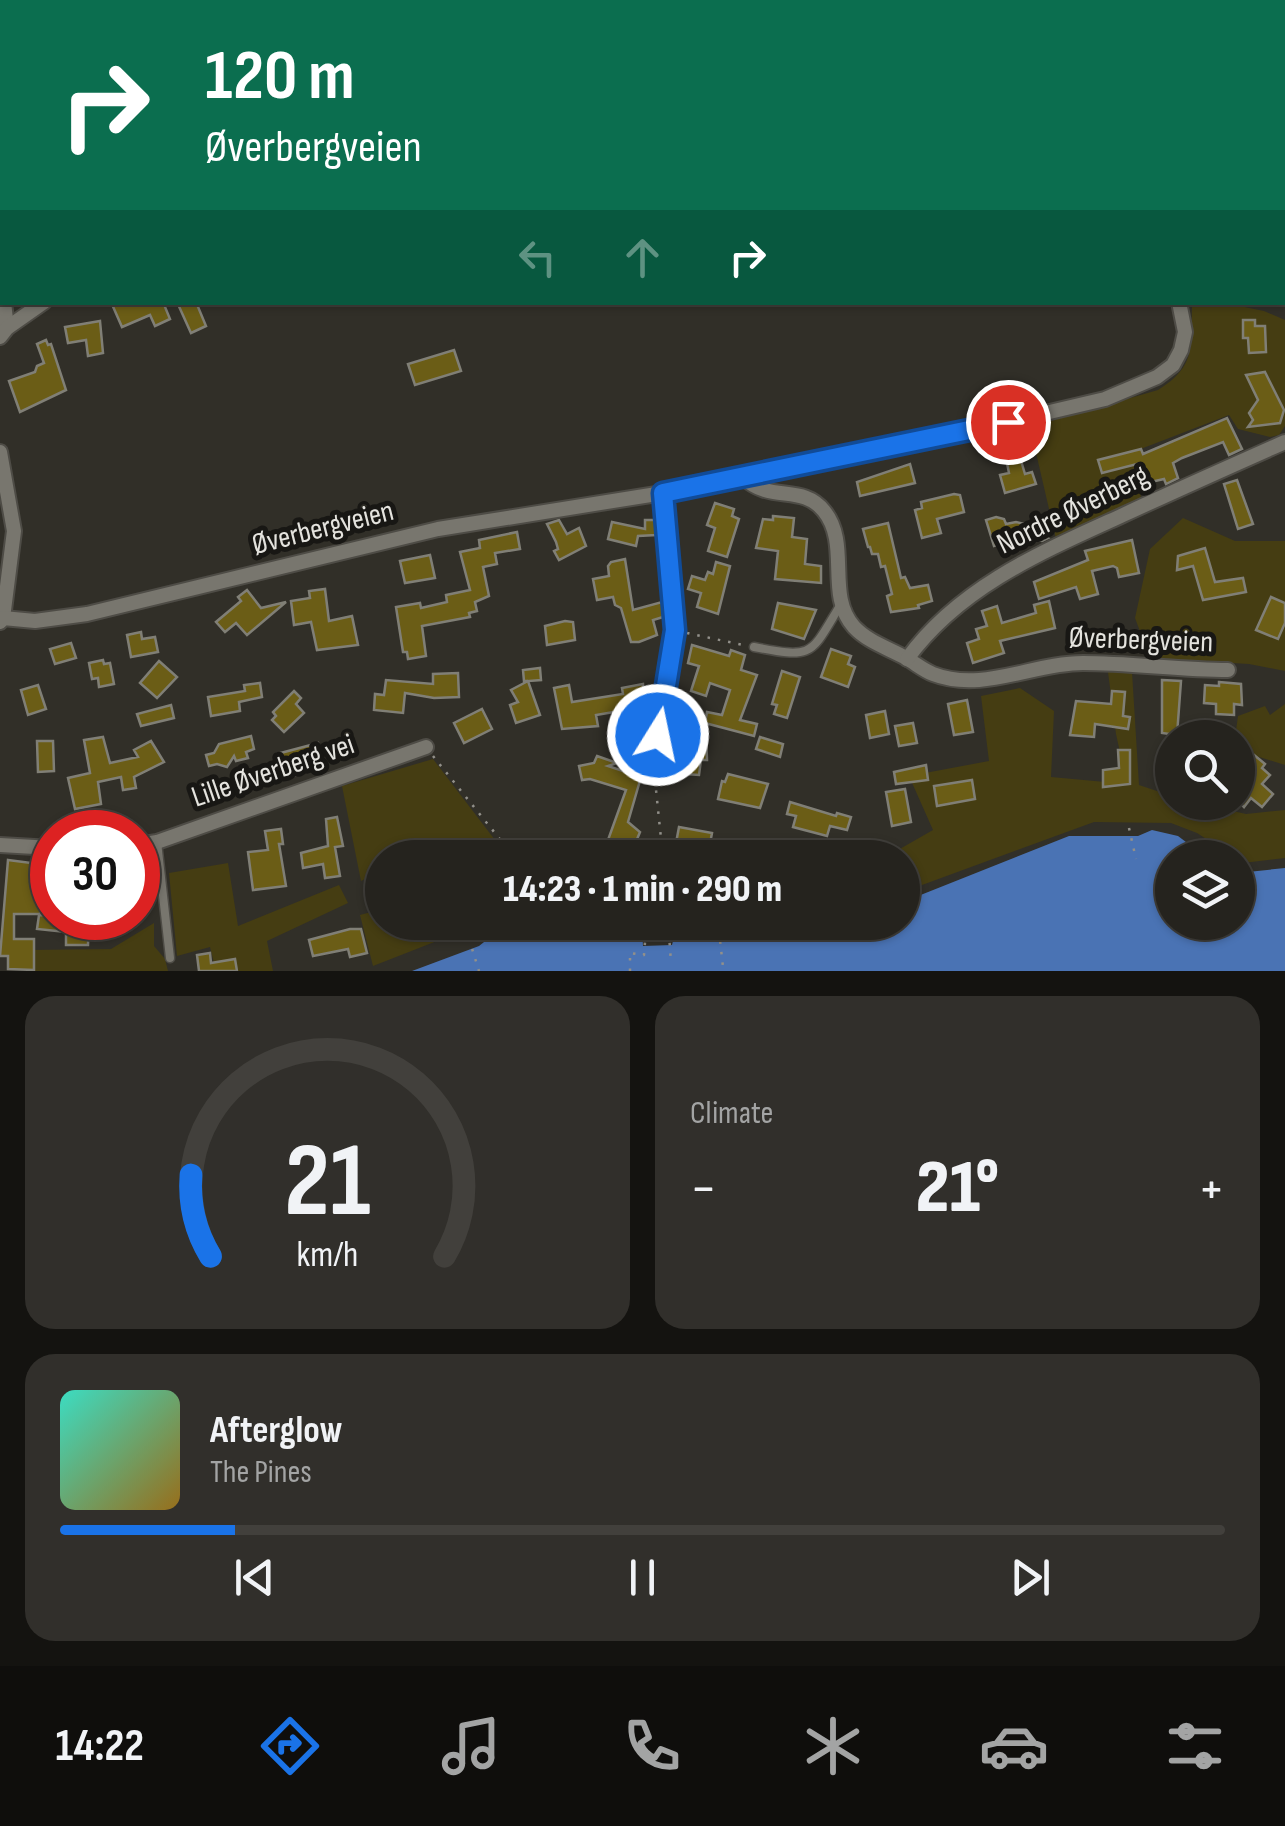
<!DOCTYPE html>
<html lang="en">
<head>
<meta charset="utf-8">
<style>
  :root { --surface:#25231e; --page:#312f2b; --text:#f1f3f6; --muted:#a3a4a4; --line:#42403c; --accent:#1a73e8 }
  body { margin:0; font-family:"Sofia Sans Condensed",sans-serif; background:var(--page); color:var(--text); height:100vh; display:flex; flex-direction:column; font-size:38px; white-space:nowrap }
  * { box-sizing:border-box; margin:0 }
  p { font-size:32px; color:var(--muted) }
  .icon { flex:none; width:55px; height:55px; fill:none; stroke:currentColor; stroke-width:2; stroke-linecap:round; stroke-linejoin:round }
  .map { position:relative; height:971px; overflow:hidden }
  .drawer { display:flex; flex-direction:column; gap:25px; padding:25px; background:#141310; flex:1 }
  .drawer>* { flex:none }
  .hud { position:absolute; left:0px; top:0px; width:1285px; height:305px; box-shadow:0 2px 8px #0004,0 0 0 2px var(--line); background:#0b6e4f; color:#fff; overflow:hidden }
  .tools { position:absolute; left:1155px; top:720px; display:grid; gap:20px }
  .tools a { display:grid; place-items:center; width:100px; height:100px; border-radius:50%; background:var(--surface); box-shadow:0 2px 8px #0004,0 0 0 2px var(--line); font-size:50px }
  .speed { position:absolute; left:30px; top:810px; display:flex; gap:20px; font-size:50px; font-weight:700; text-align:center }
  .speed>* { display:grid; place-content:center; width:130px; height:130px; border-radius:50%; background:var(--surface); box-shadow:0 2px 8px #0004,0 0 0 2px var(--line); line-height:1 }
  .speed .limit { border:15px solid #d22; background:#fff; color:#111 }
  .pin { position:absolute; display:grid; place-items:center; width:85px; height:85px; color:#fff; margin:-42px; border:5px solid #fff; border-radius:50%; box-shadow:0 2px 10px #0007 }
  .me { position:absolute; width:110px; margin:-55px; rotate:10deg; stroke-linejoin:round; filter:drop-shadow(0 0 8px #0008) }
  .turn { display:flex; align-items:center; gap:35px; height:210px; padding:0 40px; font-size:45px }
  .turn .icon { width:130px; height:130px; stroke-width:2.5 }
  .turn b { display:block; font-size:70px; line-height:85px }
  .lanes { display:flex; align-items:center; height:95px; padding:0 40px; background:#0003; justify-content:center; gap:50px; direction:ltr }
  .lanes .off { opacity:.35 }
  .big { font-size:75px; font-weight:800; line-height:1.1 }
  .drawer .tile { flex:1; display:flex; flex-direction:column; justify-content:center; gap:15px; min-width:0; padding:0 35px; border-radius:30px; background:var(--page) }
  .drawer .dial { align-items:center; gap:0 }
  .dial svg { height:260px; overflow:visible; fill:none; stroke:var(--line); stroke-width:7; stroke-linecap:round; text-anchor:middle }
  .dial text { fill:var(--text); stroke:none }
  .song { display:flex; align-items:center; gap:30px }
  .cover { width:120px; height:120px; border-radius:15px; background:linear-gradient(135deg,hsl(170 70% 55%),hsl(40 70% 35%)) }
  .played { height:10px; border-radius:5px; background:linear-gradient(90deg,var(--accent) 15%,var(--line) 15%) }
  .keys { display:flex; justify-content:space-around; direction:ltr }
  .heat { display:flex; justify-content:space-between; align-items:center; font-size:55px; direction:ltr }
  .drawer .tiles { flex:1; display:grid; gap:25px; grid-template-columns:1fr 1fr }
  .tile:last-child { grid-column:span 2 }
  .trip { position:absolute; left:365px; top:840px; width:555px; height:100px; border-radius:50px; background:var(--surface); box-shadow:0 2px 8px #0004,0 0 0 2px var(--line); font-weight:800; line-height:100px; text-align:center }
  .tabs { display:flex; height:160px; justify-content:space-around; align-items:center; background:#0f0e0c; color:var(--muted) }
  .tabs .icon { width:70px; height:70px }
  .tabs .on { color:var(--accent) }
  .tabs b { font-size:45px; color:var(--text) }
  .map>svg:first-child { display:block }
  .green { fill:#453d12 }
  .water { fill:#4a73b4 }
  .building { fill:#6b5d16; stroke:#807f76; stroke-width:2.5 }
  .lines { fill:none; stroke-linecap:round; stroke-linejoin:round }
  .lane-casing { stroke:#4e4c46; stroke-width:11 }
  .street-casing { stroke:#4e4c46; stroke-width:18 }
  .path { stroke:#92908a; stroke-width:2.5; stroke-dasharray:2.5 8; stroke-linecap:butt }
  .lane { stroke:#78766e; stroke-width:8 }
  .street { stroke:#78766e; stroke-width:14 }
  .route-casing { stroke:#114b97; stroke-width:25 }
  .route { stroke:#1a73e8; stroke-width:18 }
  .labels { text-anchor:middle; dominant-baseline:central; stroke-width:10; stroke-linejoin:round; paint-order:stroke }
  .street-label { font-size:30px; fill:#e4e3de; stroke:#181714 }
</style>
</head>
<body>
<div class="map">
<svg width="1285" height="971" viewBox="0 0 1285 971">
  <rect width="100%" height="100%" fill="#312f28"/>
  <g class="green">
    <path d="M1225 303 1264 311 1285 320V426L1279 435 1270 437 1238 429 1229 415 1138 450 1141 502 1056 539 1030 427 1158 390C1197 366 1191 346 1192 304Z"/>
    <path d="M1183 518 1235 541H1285V671L1249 664 1150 658 1135 618 1150 549Z"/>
    <path d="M1108 672H1132L1139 785 1172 796V802L1198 803 1246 814 1285 810V858L1243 863 1197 833 1171 823 1094 822 903 892 902 858H884L933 830 909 776 989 761 981 696 1020 688 1054 711 1051 777 1127 784 1116 734Z"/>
    <path d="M1285 704V765L1253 755 1243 761 1238 752V738H1235L1238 716 1265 706 1270 715Z"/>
    <path d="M433 759 508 857 421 858 418 854 411 857 382 858V871L361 881 342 786Z"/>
    <path d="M228 863 238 926 339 885 348 903 267 941 273 971H216L210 947 177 956 169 873Z"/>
    <path d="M382 909V922L483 923 373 966 360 915Z"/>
    <path d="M154 923V946L165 959 168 971H28L29 950 111 949Z"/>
  </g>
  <g class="water">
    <path d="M0 0H330L2 2 0 43Z"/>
    <path d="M1152 830 1178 836 1206 857 1172 858V922H1238V873L1285 868V971H412L479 946 508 923H632L642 928 643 946 672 945 674 937 729 936 757 923 902 922 903 902 1069 836H1138Z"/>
  </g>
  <g class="building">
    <path d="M111 302H163L170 319 155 326 150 315 122 327Z"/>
    <path d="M177 302H196L206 326 191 333Z"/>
    <path d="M1243 320H1255V326H1265L1266 352 1249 353 1248 338H1243Z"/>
    <path d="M100 321 103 353 88 356 86 340 68 343 65 327Z"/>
    <path d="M46 340 48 345 51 344 66 390 20 412 9 381 35 372 37 366 44 363 37 344Z"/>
    <path d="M454 350 461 371 415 385 408 364Z"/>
    <path d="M1265 372 1284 410 1280 423 1248 427 1253 420 1249 413 1258 400 1246 375Z"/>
    <path d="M1227 418 1242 449 1229 455 1223 442 1182 458 1173 463 1178 478 1166 484 1164 479 1142 484 1137 464 1102 473 1098 460 1141 449 1143 454Z"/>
    <path d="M1020 440 1023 453 1019 454 1025 474 1032 472 1036 484 1005 493 1000 475 1009 473 1003 443Z"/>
    <path d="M910 464 915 483 860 496 857 482Z"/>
    <path d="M1237 480 1253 524 1238 529 1224 484Z"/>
    <path d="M954 494 960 495 964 512 937 519 941 533 922 538 915 510 922 508 921 502Z"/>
    <path d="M715 503 734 509 732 516 739 519 727 557 708 551 715 528 707 525Z"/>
    <path d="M773 516 794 518 792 537 807 539 805 564 821 566V583L775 579 778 551 756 548 763 519 773 520Z"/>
    <path d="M996 517 1004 519 1006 524 1016 522 1037 527V531L1048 538 1042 541 1022 538 994 546 986 520Z"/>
    <path d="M559 520 567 534 579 528 586 546 559 560 554 551 558 549 556 542 547 524Z"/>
    <path d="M645 520H655L656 535 638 536 636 546 608 539 612 522 645 529Z"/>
    <path d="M888 523 901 578 905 577 910 588 928 585 932 601 918 605 919 608 891 612 887 596 892 594 885 566 881 567 878 554H872L870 547H868L863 529Z"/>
    <path d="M517 532 520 549 495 553 497 564 483 567 489 596 475 602 477 611 469 613 470 617 422 626 426 656 408 659 407 652H403L396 607 420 603 421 608 447 602 446 595 470 590 460 552 480 548 479 540Z"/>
    <path d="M1132 540 1139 573 1119 577 1117 568 1113 566 1092 571 1098 594 1080 599 1076 587 1039 599 1034 582 1088 560 1085 551Z"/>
    <path d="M1205 548 1215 582 1243 578 1246 592 1203 600 1193 566 1177 570 1178 556Z"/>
    <path d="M430 555 435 578 405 583 400 561Z"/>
    <path d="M625 559 633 610 662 602 663 617 653 620 657 635 639 642H631L621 608 615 605 613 597 597 600 593 579 609 576 608 566 611 562Z"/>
    <path d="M716 562 730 566 718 614 697 607 701 593 688 589 692 576 705 580 708 572 713 574Z"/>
    <path d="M325 589 329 621 352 616 358 645 317 650 311 622 294 625 291 601 310 598 309 591Z"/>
    <path d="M247 590 261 608 286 602 247 635 236 623 225 632 216 622 241 601 238 597Z"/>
    <path d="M1271 597 1285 603V623L1278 639 1256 630Z"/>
    <path d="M1049 601 1055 628 1000 641 1004 653 973 663 967 643 979 639 976 629 987 626 982 611 997 606 1002 623 1036 613 1034 605Z"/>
    <path d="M778 603 816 610 804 639 772 629Z"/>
    <path d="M565 621 573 622 575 640 547 645 545 626Z"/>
    <path d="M141 632 142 639 155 637 158 652 131 657 127 635Z"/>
    <path d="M71 643 76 658 55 664 50 649Z"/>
    <path d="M692 645 729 656 731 650 745 655 741 670 757 675 740 720 757 724 754 736 705 723 707 712 722 715 730 690 710 683 706 696 691 691 699 666 688 663Z"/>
    <path d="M831 649 851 656 848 664 855 667 848 687 821 677Z"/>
    <path d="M103 660 104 664 110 663 114 684 99 687 98 678 92 679 89 663Z"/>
    <path d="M159 661 177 677 157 698 140 683Z"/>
    <path d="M540 668 541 680 528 681 540 715 516 723 510 705 518 702 511 690 528 681H524L523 670Z"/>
    <path d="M782 671 800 677 787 718 774 714 777 705 772 704Z"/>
    <path d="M458 673 459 697 434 698 405 693 403 713 374 710 375 694 384 695 386 680 433 684V674Z"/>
    <path d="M1162 680 1181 681 1177 735 1162 733Z"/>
    <path d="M1219 682 1241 684 1242 705 1234 704V715L1216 714V704L1204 703 1205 685 1219 686Z"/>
    <path d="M260 683 262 697 239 702 240 711 211 716 208 697 245 691 244 685Z"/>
    <path d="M643 684 645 714 627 717 626 710 596 715 598 726 562 729 554 688 569 685 572 702 623 694 622 688Z"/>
    <path d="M38 685 46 709 28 715 21 690Z"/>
    <path d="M294 691 301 698 296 704 304 713 284 732 272 720 276 716 273 712Z"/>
    <path d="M1112 691 1125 692 1123 716 1130 717 1128 729 1095 724 1094 737 1070 735 1076 701 1111 704Z"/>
    <path d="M967 700 973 732 954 735 948 704Z"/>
    <path d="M171 705 174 718 141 726 137 714Z"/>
    <path d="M482 709 492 729 464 743 454 723Z"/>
    <path d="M885 711 889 734 870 738 866 715Z"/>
    <path d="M671 720 681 721 680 730 706 733 707 760H701L699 775 685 774V748L667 747Z"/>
    <path d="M913 723 917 743 899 746 895 726Z"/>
    <path d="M251 736 254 749 246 752 248 758 236 761 234 756 227 767 217 764 209 766 206 755 214 753 219 744Z"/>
    <path d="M103 737 110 763 138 757 134 750 151 741 164 762 134 777 136 788 123 790 121 777 98 782 101 804 75 809 68 778 90 773 84 740Z"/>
    <path d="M760 737 783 744 780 757 756 749Z"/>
    <path d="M37 741H53L54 771 38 772Z"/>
    <path d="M318 743 322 761 294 767 296 775 282 778 277 754Z"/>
    <path d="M1118 750H1130V784L1103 787V770L1119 768Z"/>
    <path d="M1248 750 1265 764 1262 768 1270 775 1262 784 1273 794 1262 807 1251 798 1244 807 1238 801V755Z"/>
    <path d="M597 756 617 763 608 766 641 777 628 822 640 832 633 849 608 840 626 790 590 779 582 780 579 766 594 763Z"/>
    <path d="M926 765 928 780 896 784 894 772Z"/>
    <path d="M728 774 768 784 760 808 718 799 722 781 725 782Z"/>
    <path d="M972 780 975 799 937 806 934 786Z"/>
    <path d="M905 789 911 822 892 826 886 792Z"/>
    <path d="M790 802 836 816 837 813 851 817 847 830 830 826 827 836 793 827 796 816 787 814Z"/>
    <path d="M337 817 343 846 335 847 340 876 325 878 323 864 303 868 301 853 328 846 326 819Z"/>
    <path d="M679 827 712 833 709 849 676 843Z"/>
    <path d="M281 829 283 844H279L286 886 253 890 248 852 268 850 265 831Z"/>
    <path d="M8 860 47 865 40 914H14V939H34V970L8 969V956H0Z"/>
    <path d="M39 915 89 918 88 945H66V932L37 929Z"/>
    <path d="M350 929H361L367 953 350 957 348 949 313 956 309 940Z"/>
    <path d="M210 953 211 963 235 959 237 971H199L197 955Z"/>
  </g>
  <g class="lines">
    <defs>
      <g id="lane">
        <path d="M754 647C815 659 810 655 841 604"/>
        <path d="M157 842 170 958"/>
      </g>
      <g id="street">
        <path d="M1282 31 1285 30"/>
        <path d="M4 302 7 328"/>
        <path d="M0 337 7 328 44 302"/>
        <path d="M0 452 14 531 3 618"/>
        <path d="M743 477C770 504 802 483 824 511 851 544 825 595 854 627 868 642 888 648 906 658 915 663 923 670 933 674 982 693 1033 663 1083 663 1131 663 1180 670 1228 670"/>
        <path d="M0 622 3 618 35 621 87 614 438 529 663 493 939 438 1105 399 1157 377 1173 365 1181 350 1185 332 1179 302"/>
        <path d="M907 659C960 586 1044 551 1123 515 1177 490 1231 466 1285 442"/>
        <path d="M653 764 675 630 663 493"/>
        <path d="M0 845 52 848"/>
        <path d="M138 845 157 842 426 747"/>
      </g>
    </defs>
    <use href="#lane" class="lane-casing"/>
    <use href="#street" class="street-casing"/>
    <g class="path">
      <path d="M896 0 897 2"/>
      <path d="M92 1V2"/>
      <path d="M0 39 2 55"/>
      <path d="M687 633 743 645"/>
      <path d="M433 756 515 858"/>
      <path d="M655 780 663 858"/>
      <path d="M1129 828 1136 859"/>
      <path d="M522 922 527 940"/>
      <path d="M557 922 558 930"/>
      <path d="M602 922 604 937"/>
      <path d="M668 922 671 962"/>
      <path d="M719 931 723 967"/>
      <path d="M469 939 479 971"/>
      <path d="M630 971V953L644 955 646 930"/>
    </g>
    <use href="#lane" class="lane"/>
    <use href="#street" class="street"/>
  </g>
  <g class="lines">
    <defs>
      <path id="route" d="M658 735 675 630 663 493 1008 422"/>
    </defs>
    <use href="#route" class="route-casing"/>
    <use href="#route" class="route"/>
  </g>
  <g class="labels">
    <g class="street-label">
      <text transform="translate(1073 510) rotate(-26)">Nordre Øverberg</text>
      <text transform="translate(323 528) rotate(-14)">Øverbergveien</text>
      <text transform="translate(1141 640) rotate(2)">Øverbergveien</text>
      <text transform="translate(273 771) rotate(-19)">Lille Øverberg vei</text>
    </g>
  </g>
</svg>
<div class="tools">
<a><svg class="icon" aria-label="search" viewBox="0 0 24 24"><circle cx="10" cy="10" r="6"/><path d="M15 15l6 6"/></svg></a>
<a><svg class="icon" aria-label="layers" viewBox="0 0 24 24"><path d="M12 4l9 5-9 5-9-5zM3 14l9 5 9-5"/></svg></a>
</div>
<div class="speed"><div class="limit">30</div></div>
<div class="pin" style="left:1008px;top:422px;background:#d93025"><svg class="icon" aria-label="arrive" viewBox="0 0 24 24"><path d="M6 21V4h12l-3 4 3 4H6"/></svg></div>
<svg class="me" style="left:658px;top:735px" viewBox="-20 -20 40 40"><circle r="17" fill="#1a73e8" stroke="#fff" stroke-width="3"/><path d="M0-11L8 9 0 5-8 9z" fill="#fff"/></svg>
<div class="trip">14:23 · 1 min · 290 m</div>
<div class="hud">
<div class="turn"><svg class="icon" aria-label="right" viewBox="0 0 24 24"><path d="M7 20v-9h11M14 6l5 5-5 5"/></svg><div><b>120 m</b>Øverbergveien</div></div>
<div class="lanes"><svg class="icon off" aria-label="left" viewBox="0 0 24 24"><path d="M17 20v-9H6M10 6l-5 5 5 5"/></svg><svg class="icon off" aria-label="ahead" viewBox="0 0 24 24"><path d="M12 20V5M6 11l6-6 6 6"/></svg><svg class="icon" aria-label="right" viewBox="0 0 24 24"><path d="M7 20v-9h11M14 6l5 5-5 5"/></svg></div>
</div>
</div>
<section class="drawer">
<div class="tiles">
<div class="tile dial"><svg viewBox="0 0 100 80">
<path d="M14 69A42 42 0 1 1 86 69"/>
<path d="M14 69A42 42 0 0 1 8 44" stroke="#1a73e8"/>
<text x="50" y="56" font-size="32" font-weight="700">21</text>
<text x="50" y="72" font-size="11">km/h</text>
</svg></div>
<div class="tile"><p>Climate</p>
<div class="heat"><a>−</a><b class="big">21°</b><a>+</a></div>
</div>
<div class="tile">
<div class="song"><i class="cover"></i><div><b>Afterglow</b><p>The Pines</p></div></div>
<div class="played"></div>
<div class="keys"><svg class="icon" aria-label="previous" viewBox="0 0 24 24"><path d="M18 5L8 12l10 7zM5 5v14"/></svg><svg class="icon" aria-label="pause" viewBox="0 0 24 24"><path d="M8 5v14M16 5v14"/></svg><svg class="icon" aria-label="next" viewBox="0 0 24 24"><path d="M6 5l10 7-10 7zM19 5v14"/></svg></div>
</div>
</div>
</section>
<nav class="tabs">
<b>14:22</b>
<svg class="icon on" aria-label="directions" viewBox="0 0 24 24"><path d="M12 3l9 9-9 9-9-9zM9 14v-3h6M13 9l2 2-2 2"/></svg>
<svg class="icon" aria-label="music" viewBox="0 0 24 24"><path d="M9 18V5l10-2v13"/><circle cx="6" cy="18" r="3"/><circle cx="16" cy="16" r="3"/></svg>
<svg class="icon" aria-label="phone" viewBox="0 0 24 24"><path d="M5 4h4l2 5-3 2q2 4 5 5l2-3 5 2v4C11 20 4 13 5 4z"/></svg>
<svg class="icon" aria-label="climate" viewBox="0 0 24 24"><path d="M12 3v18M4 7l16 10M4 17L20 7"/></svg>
<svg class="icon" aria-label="car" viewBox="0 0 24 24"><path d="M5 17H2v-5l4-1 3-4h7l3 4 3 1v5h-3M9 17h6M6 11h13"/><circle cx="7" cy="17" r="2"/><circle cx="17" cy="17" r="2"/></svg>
<svg class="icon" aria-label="filters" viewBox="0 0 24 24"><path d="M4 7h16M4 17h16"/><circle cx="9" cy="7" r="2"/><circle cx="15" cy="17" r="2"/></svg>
</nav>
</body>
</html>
